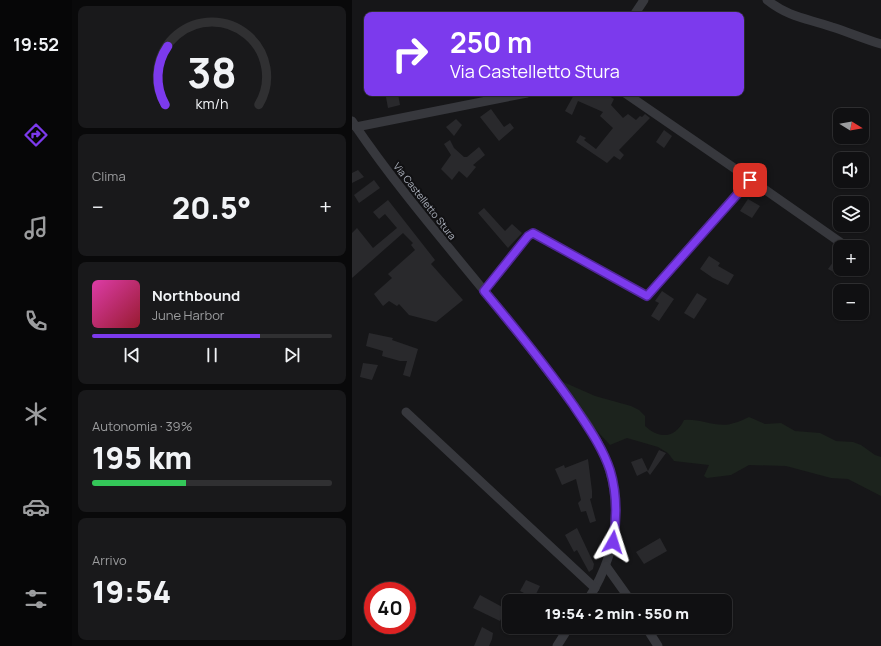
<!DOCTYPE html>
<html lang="it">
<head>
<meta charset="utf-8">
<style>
  :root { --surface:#101012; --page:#19191b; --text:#f1f3f6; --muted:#9c9d9f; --line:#303032; --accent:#7c3aed }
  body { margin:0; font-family:Manrope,sans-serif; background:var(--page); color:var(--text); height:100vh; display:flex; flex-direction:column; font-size:15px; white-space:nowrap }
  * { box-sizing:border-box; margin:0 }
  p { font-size:13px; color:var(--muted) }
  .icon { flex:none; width:22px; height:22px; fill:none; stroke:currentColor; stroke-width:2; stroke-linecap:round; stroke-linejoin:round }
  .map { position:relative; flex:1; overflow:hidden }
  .panel { display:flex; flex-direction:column; gap:6px; padding:6px; background:#09090a; width:280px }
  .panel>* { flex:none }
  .guide { position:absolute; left:12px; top:12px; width:380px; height:84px; border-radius:8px; box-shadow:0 1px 3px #0004,0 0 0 1px var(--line); background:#7c3aed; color:#fff; overflow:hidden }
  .needle { width:26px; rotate:101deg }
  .controls { position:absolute; left:481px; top:108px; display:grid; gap:8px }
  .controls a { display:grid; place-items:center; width:36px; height:36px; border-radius:8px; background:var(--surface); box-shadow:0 1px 3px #0004,0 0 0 1px var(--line); font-size:20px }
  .speed { position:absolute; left:12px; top:582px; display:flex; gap:8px; font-size:20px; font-weight:700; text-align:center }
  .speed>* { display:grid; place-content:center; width:52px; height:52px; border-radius:50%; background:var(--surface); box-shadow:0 1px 3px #0004,0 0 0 1px var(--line); line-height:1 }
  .speed .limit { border:6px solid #d22; background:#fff; color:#111 }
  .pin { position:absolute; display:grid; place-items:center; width:34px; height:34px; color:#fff; margin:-17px; border-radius:8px; box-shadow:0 2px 6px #0006 }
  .me { position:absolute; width:44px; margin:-22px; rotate:6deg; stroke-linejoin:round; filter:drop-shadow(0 0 3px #0008) }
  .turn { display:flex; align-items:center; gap:14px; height:84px; padding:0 20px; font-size:18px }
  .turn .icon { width:52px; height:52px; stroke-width:2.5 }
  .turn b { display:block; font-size:28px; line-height:34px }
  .big { font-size:30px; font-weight:800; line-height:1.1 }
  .panel .tile { flex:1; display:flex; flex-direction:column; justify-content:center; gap:6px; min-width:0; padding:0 14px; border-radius:8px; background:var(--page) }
  .panel .dial { align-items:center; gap:0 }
  .dial svg { height:104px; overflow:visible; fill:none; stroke:var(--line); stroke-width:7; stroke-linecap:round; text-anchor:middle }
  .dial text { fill:var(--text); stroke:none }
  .song { display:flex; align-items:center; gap:12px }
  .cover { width:48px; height:48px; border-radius:6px; background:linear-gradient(135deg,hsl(320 70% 55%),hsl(350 70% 35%)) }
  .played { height:4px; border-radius:2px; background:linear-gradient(90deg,var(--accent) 70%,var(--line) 70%) }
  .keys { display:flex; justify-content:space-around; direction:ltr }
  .heat { display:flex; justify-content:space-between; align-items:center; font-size:22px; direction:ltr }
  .charge { height:6px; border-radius:3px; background:linear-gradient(90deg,#34c759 39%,var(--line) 0) }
  .trip { position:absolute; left:150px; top:594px; width:230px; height:40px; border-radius:8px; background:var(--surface); box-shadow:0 1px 3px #0004,0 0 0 1px var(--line); font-weight:800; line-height:40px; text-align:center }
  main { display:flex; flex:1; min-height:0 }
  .dock { display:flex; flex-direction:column; width:72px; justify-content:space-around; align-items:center; background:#060607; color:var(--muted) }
  .dock .icon { width:28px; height:28px }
  .dock .current { color:var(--accent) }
  .dock b { font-size:18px; color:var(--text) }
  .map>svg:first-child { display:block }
  .green { fill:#1c231d }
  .building { fill:#29292c }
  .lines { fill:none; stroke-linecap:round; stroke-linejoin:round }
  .minor { stroke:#37383d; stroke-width:9 }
  .route-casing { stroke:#51269a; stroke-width:10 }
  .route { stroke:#7c3aed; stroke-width:7 }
  .labels { text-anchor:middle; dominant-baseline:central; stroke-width:4; stroke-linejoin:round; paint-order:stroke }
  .street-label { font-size:10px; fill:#a8adb8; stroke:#111113 }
</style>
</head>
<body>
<main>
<nav class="dock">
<b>19:52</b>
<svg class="icon current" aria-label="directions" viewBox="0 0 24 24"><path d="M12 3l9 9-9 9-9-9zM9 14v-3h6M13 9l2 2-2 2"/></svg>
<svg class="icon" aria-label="music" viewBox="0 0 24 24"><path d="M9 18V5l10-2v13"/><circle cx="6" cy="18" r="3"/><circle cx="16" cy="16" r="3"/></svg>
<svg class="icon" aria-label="phone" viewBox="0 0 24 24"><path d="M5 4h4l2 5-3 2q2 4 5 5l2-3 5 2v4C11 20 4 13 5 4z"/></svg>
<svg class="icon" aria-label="climate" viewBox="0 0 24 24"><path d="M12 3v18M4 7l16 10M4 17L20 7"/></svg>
<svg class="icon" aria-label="car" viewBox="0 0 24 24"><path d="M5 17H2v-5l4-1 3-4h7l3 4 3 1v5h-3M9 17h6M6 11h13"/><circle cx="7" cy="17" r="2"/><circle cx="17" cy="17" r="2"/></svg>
<svg class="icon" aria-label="filters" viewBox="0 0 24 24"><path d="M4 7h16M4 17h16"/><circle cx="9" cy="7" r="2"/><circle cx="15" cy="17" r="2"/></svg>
</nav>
<section class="panel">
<div class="tile dial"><svg viewBox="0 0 100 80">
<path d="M14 69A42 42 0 1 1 86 69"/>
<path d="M14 69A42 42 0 0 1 16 24" stroke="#7c3aed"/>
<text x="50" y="56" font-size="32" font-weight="700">38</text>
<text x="50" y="72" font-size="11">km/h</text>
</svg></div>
<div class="tile"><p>Clima</p>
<div class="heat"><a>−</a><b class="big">20.5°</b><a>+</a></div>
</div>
<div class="tile">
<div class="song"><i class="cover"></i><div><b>Northbound</b><p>June Harbor</p></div></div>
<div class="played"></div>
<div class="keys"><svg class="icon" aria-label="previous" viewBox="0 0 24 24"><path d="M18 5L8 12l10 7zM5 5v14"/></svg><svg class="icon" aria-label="pause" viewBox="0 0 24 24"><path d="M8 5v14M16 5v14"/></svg><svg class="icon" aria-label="next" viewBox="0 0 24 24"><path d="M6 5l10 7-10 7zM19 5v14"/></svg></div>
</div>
<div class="tile"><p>Autonomia · 39%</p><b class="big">195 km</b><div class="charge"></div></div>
<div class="tile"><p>Arrivo</p><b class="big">19:54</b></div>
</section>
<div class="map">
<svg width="529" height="646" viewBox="0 0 529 646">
  <rect width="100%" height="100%" fill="#161618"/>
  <path class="green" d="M209 381 243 396 279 406 287 410 293 416V426C307 439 323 439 332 420 348 418 366 429 382 423 387 422 392 419 397 417L413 424 429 423 443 431 468 433 484 441 501 442 509 445 523 455 529 457V496L496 479 479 478 434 466 397 465 379 475 355 478 352 476 357 465 322 461 316 453 306 447 282 440 275 438 258 445 245 431Z"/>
  <g class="building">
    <path d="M223 93H252L262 99 259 105 271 118 276 114 284 120 288 116 290 117 293 114 298 118 267 150 272 155 268 160 262 156 255 163 224 142 228 135 234 138 232 140 244 149 261 128 248 116 251 112 226 101 220 115 213 111Z"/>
    <path d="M36 94H46L48 105 36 108 34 97H36Z"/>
    <path d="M139 109 152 127 158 123 162 128 147 141 128 117Z"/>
    <path d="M104 119 110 125 102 136 94 127Z"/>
    <path d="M312 130 320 136 312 148 304 142Z"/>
    <path d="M98 140 102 148 112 157H115L127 147 133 155 121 165 124 167 115 178 107 171 100 180 89 169 99 155 92 144Z"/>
    <path d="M6 170 12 177 0 183V173Z"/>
    <path d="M22 180 28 188 7 203 2 195Z"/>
    <path d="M396 199 408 206 400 218 388 211Z"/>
    <path d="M36 200 83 260 79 264 111 300 84 322 57 315 47 304 45 306 37 301 31 306 22 294 40 278 36 274 63 250 59 245 61 243 51 233 0 278V233L5 228 21 248 45 228 33 214 27 219 21 212Z"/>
    <path d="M132 208 153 231 160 224 170 233 156 248 126 213Z"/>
    <path d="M357 256 368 263 366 266 382 275 376 285 361 278 348 269Z"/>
    <path d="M484 258 488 260V269H494L489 276 476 269Z"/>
    <path d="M310 291 322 299 307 321 299 316 307 303 303 301Z"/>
    <path d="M345 293 355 299 342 319 332 313Z"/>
    <path d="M17 333 41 338 40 340 66 349 58 377 51 375 55 361H48L30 356 31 351 14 346Z"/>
    <path d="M11 363 26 365 20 380 8 377Z"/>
    <path d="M307 450 314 453 298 475 295 471 285 476 279 462 290 458 296 471Z"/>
    <path d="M236 459 240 491V498L238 499 244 521 238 523 234 511 229 512 226 503 229 500 224 479 210 485 203 469 212 465 213 468Z"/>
    <path d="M225 528 242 564 241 569 237 572 225 550 222 552 213 535Z"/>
    <path d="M308 538 315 551 292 564 284 552Z"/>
    <path d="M174 580 188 586 182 598 168 591Z"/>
    <path d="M128 595 154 609 148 621 121 608Z"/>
    <path d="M130 627 141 633 140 639 137 646H122Z"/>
  </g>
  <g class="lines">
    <g class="minor">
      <path d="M415 0C438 18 454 18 480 27 496 32 512 39 529 44"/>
      <path d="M282 15 292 0"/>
      <path d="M0 121C60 210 134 288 198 374 220 403 248 435 258 472 271 519 261 561 235 601"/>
      <path d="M4 127 175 93"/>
      <path d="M398 179 495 247"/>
      <path d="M132 291 176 236 181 233 295 296 398 179 273 93"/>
      <path d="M54 412 243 588"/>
      <path d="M254 566 279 601"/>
      <path d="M294 627 306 646"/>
      <path d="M205 646 217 627"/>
    </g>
  </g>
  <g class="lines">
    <defs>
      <path id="route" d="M261 542C265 518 265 493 258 470 250 446 235 426 222 406 194 366 163 328 132 291L176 236 181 233 295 296 398 180"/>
    </defs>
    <use href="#route" class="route-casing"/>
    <use href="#route" class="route"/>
  </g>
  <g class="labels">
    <g class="street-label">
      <text transform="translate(73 201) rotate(52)">Via Castelletto Stura</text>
    </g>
  </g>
</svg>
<div class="controls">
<a><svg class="needle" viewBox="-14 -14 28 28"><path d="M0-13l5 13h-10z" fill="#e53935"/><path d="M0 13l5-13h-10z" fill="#9c9d9f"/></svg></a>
<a><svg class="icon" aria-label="sound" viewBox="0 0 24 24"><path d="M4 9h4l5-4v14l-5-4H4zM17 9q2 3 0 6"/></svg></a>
<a><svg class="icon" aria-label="layers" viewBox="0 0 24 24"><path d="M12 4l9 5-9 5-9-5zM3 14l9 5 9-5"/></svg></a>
<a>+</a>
<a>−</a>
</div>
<div class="speed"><div class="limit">40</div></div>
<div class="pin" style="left:398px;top:180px;background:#d93025"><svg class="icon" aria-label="arrive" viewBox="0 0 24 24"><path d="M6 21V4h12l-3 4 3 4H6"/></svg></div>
<svg class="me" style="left:261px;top:542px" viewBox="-20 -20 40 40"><path d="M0-17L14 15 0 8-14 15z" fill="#7c3aed" stroke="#fff" stroke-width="4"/></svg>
<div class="trip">19:54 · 2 min · 550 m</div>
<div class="guide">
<div class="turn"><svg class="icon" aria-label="right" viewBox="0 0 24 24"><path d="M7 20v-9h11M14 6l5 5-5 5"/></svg><div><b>250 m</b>Via Castelletto Stura</div></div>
</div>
</div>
</main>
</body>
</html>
